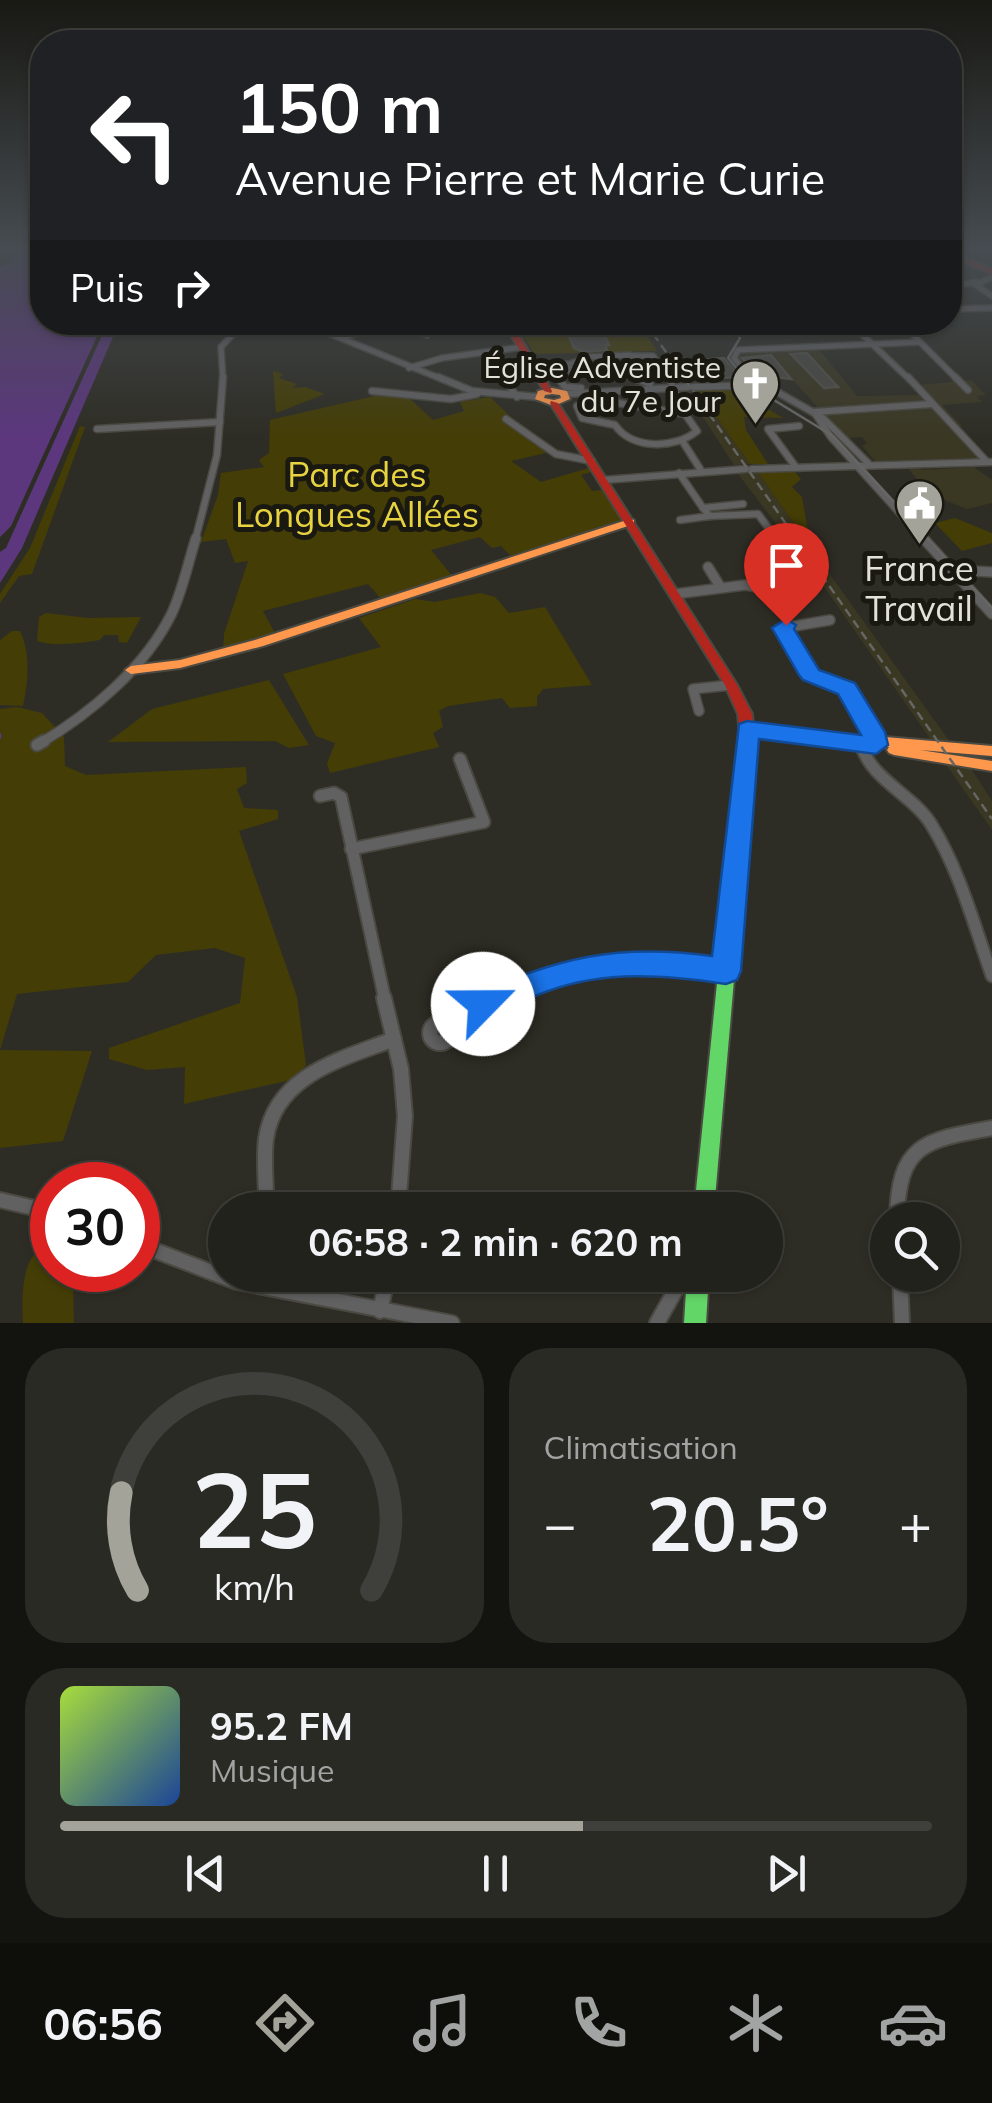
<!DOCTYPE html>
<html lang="fr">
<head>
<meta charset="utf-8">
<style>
  :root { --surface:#22221c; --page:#2a2a25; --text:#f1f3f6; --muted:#a2a4a3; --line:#3f3f3b; --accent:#a4a399 }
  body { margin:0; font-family:Mulish,sans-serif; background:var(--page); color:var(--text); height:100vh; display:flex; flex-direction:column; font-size:38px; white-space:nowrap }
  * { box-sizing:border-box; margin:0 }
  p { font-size:32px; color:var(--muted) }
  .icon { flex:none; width:55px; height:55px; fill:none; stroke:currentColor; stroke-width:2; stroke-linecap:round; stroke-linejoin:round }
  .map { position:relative; height:1323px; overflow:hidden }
  .panel { display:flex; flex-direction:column; gap:25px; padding:25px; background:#13130f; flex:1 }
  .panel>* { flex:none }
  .top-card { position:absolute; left:30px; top:30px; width:932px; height:305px; border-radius:40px; box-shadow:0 2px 8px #0004,0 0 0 2px var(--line); background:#202124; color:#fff; overflow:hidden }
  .controls { position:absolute; left:870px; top:1202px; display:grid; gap:20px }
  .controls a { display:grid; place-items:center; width:90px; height:90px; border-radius:50%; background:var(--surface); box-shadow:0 2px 8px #0004,0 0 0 2px var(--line); font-size:50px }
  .speed { position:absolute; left:30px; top:1162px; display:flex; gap:20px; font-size:50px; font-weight:700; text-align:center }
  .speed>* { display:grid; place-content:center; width:130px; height:130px; border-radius:50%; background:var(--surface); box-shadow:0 2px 8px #0004,0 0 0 2px var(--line); line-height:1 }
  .speed .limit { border:15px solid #d22; background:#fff; color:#111 }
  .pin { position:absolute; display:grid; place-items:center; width:85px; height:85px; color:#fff; margin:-102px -42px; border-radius:50% 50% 50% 0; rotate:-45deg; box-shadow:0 0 10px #0007 }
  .pin .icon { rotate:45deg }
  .me { position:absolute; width:110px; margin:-55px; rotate:67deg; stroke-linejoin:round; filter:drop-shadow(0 0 8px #0008) }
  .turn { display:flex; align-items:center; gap:35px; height:210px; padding:0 40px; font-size:45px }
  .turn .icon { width:130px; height:130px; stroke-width:2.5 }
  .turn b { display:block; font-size:70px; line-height:85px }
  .then { display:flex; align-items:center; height:95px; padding:0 40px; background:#0003; gap:20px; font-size:38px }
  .big { font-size:75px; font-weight:700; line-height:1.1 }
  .panel .tile { flex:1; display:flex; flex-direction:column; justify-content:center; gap:15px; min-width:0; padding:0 35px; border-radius:40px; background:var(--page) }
  .panel .dial { align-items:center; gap:0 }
  .dial svg { height:260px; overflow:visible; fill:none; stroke:var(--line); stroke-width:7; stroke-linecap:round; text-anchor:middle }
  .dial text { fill:var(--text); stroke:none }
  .song { display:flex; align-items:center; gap:30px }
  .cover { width:120px; height:120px; border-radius:15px; background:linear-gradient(135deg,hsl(80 70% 55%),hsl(220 70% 35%)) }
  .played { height:10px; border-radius:5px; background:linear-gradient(90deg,var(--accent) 60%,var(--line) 60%) }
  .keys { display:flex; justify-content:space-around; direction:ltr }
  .heat { display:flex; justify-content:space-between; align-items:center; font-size:55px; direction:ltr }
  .panel .tiles { flex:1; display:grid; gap:25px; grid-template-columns:1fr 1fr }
  .tile:last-child { grid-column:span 2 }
  .trip { position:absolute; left:208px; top:1192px; width:575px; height:100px; border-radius:50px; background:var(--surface); box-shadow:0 2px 8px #0004,0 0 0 2px var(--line); font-weight:700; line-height:100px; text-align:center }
  .dock { display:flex; height:160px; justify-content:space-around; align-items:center; background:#0e0e0b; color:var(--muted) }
  .dock .icon { width:70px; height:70px }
  .dock .active { color:var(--accent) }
  .dock b { font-size:45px; color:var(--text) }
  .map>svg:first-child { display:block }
  .built { fill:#3a3723 }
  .green { fill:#443d06 }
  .water { fill:#5c377e }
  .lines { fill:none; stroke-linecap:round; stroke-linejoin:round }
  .stream { stroke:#5c377e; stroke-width:2.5 }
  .building { fill:#4a4943; stroke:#52504a; stroke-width:2.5 }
  .street-far4-casing { stroke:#4a4942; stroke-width:8 }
  .street-far3-casing { stroke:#4a4942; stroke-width:9 }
  .street-far2-casing { stroke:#4a4942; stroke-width:12 }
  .street-far1-casing { stroke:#4a4942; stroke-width:15 }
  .street-casing { stroke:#4a4942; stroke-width:18 }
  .fast-casing { stroke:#4a4942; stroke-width:4 }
  .slow-casing { stroke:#4a4942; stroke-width:4 }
  .jam-casing { stroke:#4a4942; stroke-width:4 }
  .street-far4 { stroke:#626162; stroke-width:5 }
  .street-far3 { stroke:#626162; stroke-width:6 }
  .street-far2 { stroke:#626162; stroke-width:9 }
  .street-far1 { stroke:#626162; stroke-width:11 }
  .street { stroke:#626162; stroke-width:14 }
  .fast { fill:#63d668; fill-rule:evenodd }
  .slow { fill:#ff974d; fill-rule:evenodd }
  .jam { fill:#b3261e; fill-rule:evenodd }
  .tram { stroke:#666664; stroke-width:2.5 }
  .rail { stroke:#666664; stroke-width:2.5; stroke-dasharray:9 5; stroke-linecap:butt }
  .route { fill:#1a73e8; stroke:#114b97; stroke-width:2.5 }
  .labels { text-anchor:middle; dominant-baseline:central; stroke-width:10; stroke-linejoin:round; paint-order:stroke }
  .far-poi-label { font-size:30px; fill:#e3e2d8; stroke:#191811; text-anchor:end }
  .park-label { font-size:35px; fill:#e7d23f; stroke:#191811 }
  .poi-label { font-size:35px; fill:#e3e2d8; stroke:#191811 }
</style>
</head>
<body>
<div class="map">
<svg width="992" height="1323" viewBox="0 0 992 1323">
  <rect width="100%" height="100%" fill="#2e2d25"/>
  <g class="built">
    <path d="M817 347 857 396 921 395 919 385 971 380 986 395 977 396 982 402 942 405 962 426 953 427 980 458 875 461 862 446 867 443 862 437 845 438 794 381 751 375 736 355Z"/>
    <path d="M697 390 750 464 734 465 686 391Z"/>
    <path d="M916 466 923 470 974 467 992 480V503L967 509 947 501 918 481 908 468Z"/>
    <path d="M758 472 811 548 950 742 931 740 820 581 738 474Z"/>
    <path d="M945 763 970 767 992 801V830Z"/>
  </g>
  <g class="green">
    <path d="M514 323H639L657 351 535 354Z"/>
    <path d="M273 371 283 374 279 378 297 384 292 388 305 387 325 394 276 413Z"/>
    <path d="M733 389 783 418 744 417 746 430 768 464H750L697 390Z"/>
    <path d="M392 392 408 397 433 420 464 411 460 402 490 397 513 419 506 423 516 426 546 453 511 461 541 482 589 468 592 472 581 475 592 491 603 490 621 520 511 556 501 546 492 548 480 537 431 550 453 577 382 600 368 584 263 611 276 635 223 650 224 634 248 561 235 563 226 539 201 542 218 495 221 473 264 467 259 460 269 453 270 420Z"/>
    <path d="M80 426 85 427 32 574 19 576 0 603V594L30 548Z"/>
    <path d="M793 470 801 479 792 487 802 497 808 531 821 547 811 548 758 472Z"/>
    <path d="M955 518 992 533V543L962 551 935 523Z"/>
    <path d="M480 593 495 597 509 613 545 607 592 685 543 689 537 697V706L510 708 502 698 448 706 439 711 443 727 433 733 439 747 330 773 327 764 335 743 316 736 283 674 381 647 359 618 415 599 435 602Z"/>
    <path d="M46 613 88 618 141 617 127 643 119 642 118 635H104L100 640C80 643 56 647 37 641L39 617Z"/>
    <path d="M12 631H20C31 654 28 683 23 706L0 705V640Z"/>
    <path d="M269 680 309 745 289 748 275 741 108 742 152 709Z"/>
    <path d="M17 707 42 713 64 737 65 766 86 775 246 767 247 783 237 789 244 808 278 810V819L239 831 297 997 306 1065 295 1079 184 1104 185 1067 147 1070 109 1059V1048L240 1003 245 958 215 948 156 955 128 982 17 994 0 1050 92 1051 63 1141 0 1148V709Z"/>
    <path d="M45 1244 52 1248V1270H66L73 1281 74 1323H23C22 1297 20 1260 45 1244Z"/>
  </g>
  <g class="water">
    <path d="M18 251H42V322L103 323 11 526 0 537V266L8 264Z"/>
    <path d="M108 322 119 323 22 548 0 583V552L6 548Z"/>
  </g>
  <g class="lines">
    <path class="stream" d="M0 734V738"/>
  </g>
  <g class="building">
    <path d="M604 334 609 345H605L607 350 583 352 574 348 569 336Z"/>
    <path d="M807 353 836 385 838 387 824 388 791 354Z"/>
    <path d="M771 355 791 379 758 375 742 358Z"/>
    <path d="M724 358 740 377 700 379 686 361Z"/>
  </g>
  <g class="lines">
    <defs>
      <g id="street-far4">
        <path d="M992 277 976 285 992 296"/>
        <path d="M950 286 977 282"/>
        <path d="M950 309 992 308"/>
        <path d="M301 322 444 380"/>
        <path d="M394 322 427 335"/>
        <path d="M761 322 766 327"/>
        <path d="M804 322 813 331"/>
        <path d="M849 322 910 380"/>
        <path d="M900 322 958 380"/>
        <path d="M345 337 389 322"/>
        <path d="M486 354 505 380"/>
        <path d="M628 355 634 356 632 368 605 378 569 368V364L590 357Z"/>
        <path d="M634 356H653L670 380"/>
        <path d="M544 366 567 364"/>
        <path d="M409 368 442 358 522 347"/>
        <path d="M623 374 639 380"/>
        <path d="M223 380 221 347 244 322"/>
        <path d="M559 380 554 374 571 370"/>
        <path d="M752 380 734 358 738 350 920 342"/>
      </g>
      <g id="street-far3">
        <path d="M438 377 472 391 538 397"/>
        <path d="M503 377 517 397"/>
        <path d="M557 377 565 387 581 388"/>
        <path d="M603 377H607"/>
        <path d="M632 377 650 384"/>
        <path d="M668 377 672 383"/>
        <path d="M750 377 755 384"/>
        <path d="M908 377 987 462"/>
        <path d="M955 377 968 390"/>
        <path d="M693 387 765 385 823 418 868 463"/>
        <path d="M372 391 451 399 477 394"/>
        <path d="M676 393 686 409 683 413"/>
        <path d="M566 394 688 387"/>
        <path d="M612 395 618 403"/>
        <path d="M618 403 685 414 697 431C675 449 632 450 615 425L582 418 577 406Z"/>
        <path d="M814 412 831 437 925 541"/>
        <path d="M814 412 932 404"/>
        <path d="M506 419 556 454 592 461"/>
        <path d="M97 429 220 422"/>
        <path d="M683 442 702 472"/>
        <path d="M795 466 768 429 799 426"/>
        <path d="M752 469 992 462"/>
        <path d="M679 473 703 508 743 504"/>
        <path d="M604 480 746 469"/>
        <path d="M703 508 710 516 758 514 778 541"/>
        <path d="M680 520 710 516"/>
        <path d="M195 541 217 455 223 377"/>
      </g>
      <g id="street-far2">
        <path d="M923 538 992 614"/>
        <path d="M708 567 721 588"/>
        <path d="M953 570 992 572"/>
        <path d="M675 594 745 585 769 590 809 583 776 538"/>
        <path d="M830 620 783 628 811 675 846 689 873 733 875 744"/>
        <path d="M699 711 693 689 731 685"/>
        <path d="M39 744C91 713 145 668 172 613 183 589 188 563 196 538"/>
      </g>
      <g id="street-far1">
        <path d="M874 741 875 745"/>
        <path d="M861 744C870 779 912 794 931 824 960 871 974 925 992 976"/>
        <path d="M37 745 44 741"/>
        <path d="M320 796 334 793 341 797 385 1000"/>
        <path d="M351 849 484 822 460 759"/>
        <path d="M495 1000C571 966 644 958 726 971"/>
      </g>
      <g id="street">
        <path d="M384 998 401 1069 405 1116 398 1210"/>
        <circle cx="440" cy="1033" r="10"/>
        <path d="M445 1025 500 998"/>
        <path d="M0 1200 52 1212"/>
        <path d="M266 1210C267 1187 263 1162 266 1139 275 1075 342 1059 394 1039"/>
        <path d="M897 1220C898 1144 924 1140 992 1128"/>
        <path d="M138 1244 237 1282 452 1323"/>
        <path d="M900 1275 902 1323"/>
        <path d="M380 1311 388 1275"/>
        <path d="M657 1323 684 1275"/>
      </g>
      <g id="fast">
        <path d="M730 927 736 929 738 934 714 1210H694L722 934 724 929Z"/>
        <path d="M687 1275H709L706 1323H684Z"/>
      </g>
      <g id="slow">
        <path d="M552 388 567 391 570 399 554 406 535 399 538 391ZM552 394 560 395 561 398 554 400 544 398 545 395Z"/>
        <path d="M630 519 634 520V524L263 646 180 668 131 674 125 670 131 666 180 660 255 640Z"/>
        <path d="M747 725 861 739 885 737 992 746V756L920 750 992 761V771L894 755 889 753 887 750 889 747 861 749 742 732 740 729 742 726Z"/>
      </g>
      <g id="jam">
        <path d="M950 251 992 269V274L950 256Z"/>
        <path d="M503 322H511L552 391 551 393 544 391Z"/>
        <path d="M551 401 558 403 737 685 752 714 755 745 738 934 736 939 730 941 724 939 722 934 741 745 738 714 725 685 550 403Z"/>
      </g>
    </defs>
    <use href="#street-far4" class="street-far4-casing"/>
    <use href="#street-far3" class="street-far3-casing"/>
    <use href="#street-far2" class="street-far2-casing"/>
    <use href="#street-far1" class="street-far1-casing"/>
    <use href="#street" class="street-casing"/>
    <use href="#fast" class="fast-casing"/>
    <use href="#slow" class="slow-casing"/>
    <use href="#jam" class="jam-casing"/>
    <use href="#street-far4" class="street-far4"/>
    <use href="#street-far3" class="street-far3"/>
    <use href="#street-far2" class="street-far2"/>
    <use href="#street-far1" class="street-far1"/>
    <use href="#street" class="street"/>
    <use href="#fast" class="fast"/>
    <use href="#slow" class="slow"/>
    <use href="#jam" class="jam"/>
    <path class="tram" d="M729 322 740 338 728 358 751 386 833 436 992 608"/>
    <path class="rail" d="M645 322 992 819"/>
  </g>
  <linearGradient id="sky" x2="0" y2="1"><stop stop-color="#191914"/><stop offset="0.57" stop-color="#464c51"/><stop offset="1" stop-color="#464c51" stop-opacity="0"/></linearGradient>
  <rect width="992" height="437" fill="url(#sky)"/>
  <path class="route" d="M786 619 796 625 794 629 819 670 855 683 885 732 888 745 876 754 759 739 741 971 737 980 726 984C666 975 606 970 548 991 526 999 505 1010 483 1017L472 1013 467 1004 472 995C561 958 614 943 712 956L739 724 747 721 861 735 838 694 803 680 799 675 772 628Z"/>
  <defs>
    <symbol id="church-pin" viewBox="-11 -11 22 30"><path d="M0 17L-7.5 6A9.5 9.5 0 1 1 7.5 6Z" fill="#a4a399" stroke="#191811"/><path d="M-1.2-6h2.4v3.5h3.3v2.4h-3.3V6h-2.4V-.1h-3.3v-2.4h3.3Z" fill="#fff"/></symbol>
    <symbol id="civic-pin" viewBox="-11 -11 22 30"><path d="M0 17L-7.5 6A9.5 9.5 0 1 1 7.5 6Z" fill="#a4a399" stroke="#191811"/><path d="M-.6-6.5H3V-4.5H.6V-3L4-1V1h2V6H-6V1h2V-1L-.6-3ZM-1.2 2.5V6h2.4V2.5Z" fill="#fff"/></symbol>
  </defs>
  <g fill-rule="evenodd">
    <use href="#church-pin" x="728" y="356" width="55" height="75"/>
    <use href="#civic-pin" x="892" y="476" width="55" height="75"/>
  </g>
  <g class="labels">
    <g class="far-poi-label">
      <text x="721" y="367">Église Adventiste<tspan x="721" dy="34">du 7e Jour</tspan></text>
    </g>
    <g class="park-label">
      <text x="357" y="474">Parc des<tspan x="357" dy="40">Longues Allées</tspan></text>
    </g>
    <g class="poi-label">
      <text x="919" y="568">France<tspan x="919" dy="40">Travail</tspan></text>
    </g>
  </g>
</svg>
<div class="controls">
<a><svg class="icon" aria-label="search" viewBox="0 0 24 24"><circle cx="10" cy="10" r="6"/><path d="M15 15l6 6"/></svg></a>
</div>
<div class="speed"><div class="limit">30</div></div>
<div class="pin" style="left:786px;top:625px;background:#d93025"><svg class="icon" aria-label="arrive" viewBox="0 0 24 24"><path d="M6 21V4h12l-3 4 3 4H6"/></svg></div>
<svg class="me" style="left:483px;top:1004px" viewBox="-20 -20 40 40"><circle r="19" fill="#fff"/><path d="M0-13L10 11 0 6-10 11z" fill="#1a73e8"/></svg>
<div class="trip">06:58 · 2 min · 620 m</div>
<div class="top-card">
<div class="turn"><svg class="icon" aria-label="left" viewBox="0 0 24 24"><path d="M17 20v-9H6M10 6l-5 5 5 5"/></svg><div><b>150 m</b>Avenue Pierre et Marie Curie</div></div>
<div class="then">Puis<svg class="icon" aria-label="right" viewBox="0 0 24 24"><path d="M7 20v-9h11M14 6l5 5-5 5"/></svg></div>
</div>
</div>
<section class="panel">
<div class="tiles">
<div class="tile dial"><svg viewBox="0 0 100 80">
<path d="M14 69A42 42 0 1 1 86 69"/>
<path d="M14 69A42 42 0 0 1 9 39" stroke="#a4a399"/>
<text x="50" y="56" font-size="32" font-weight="700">25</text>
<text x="50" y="72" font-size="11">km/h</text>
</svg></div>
<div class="tile"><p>Climatisation</p>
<div class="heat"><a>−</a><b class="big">20.5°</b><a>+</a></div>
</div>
<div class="tile">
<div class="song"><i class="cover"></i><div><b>95.2 FM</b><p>Musique</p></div></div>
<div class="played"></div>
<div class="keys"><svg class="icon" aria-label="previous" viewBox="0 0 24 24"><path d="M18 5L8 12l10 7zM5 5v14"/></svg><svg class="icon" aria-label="pause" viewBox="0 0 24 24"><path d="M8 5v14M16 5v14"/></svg><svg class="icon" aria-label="next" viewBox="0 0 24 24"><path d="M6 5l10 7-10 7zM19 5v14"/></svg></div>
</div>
</div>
</section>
<nav class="dock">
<b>06:56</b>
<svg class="icon active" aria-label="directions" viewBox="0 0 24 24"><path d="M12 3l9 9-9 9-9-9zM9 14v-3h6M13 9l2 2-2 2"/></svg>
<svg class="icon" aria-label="music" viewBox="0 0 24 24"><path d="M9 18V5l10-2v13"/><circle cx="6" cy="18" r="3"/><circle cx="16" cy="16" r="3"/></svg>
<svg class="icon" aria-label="phone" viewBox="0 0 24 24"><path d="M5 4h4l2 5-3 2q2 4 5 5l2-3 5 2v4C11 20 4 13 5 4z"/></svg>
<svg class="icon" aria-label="climate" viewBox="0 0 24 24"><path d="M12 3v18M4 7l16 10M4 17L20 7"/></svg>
<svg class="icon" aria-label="car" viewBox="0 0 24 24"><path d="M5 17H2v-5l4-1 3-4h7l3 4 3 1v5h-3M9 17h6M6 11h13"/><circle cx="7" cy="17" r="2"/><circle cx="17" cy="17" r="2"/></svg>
</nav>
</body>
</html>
